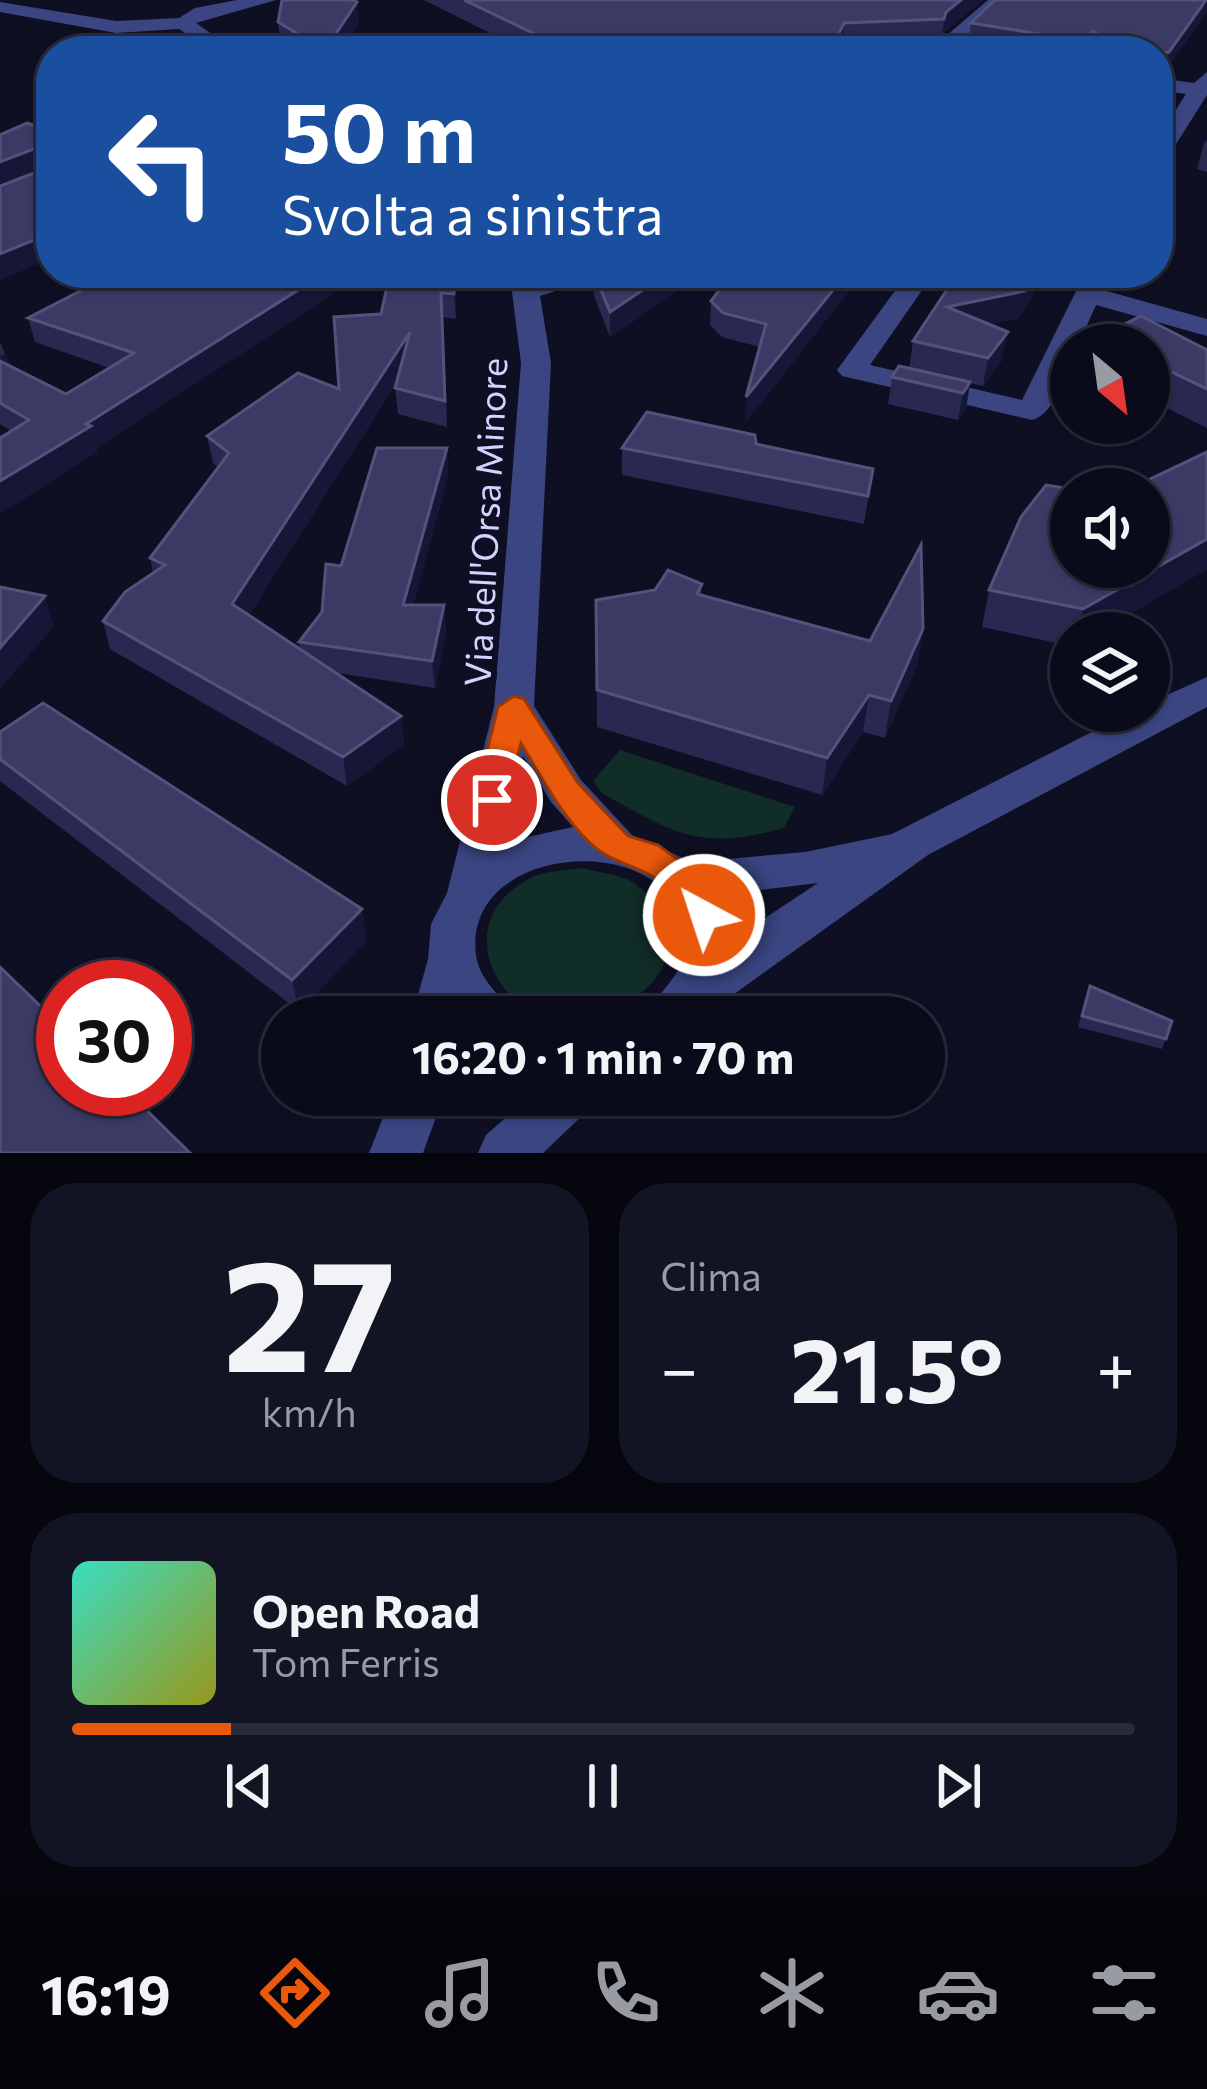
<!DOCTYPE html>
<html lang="it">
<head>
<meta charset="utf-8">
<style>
  :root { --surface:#0a0b1a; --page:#131423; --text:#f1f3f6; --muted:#999ba2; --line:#2a2b39; --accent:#ea580c }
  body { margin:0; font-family:Commissioner,sans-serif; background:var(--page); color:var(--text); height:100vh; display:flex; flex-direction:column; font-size:45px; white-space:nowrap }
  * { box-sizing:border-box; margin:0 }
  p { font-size:39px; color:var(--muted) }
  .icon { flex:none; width:66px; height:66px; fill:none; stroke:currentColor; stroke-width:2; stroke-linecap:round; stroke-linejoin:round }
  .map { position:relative; height:1153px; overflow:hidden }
  .details { display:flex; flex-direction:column; gap:30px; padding:30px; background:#06060e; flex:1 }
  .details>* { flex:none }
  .guide { position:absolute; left:36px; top:36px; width:1137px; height:252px; border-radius:48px; box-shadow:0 3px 9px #0004,0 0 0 3px var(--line); background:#1a4fa0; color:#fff; overflow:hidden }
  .needle { width:78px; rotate:151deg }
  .controls { position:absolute; left:1050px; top:324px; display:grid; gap:24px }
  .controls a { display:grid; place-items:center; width:120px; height:120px; border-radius:50%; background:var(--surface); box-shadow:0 3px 9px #0004,0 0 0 3px var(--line); font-size:60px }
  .speed { position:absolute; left:36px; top:960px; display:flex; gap:24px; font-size:60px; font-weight:700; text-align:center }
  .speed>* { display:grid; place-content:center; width:156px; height:156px; border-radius:50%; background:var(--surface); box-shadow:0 3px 9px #0004,0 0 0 3px var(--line); line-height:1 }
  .speed .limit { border:18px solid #d22; background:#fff; color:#111 }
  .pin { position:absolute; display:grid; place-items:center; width:102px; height:102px; color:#fff; margin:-51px; border:6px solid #fff; border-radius:50%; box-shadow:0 3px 12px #0007 }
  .me { position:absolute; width:132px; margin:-66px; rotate:320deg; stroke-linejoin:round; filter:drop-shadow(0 0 9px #0008) }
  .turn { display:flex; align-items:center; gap:42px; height:252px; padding:0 48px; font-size:54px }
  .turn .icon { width:156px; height:156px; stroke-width:2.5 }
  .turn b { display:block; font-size:84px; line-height:102px }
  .big { font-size:90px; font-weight:700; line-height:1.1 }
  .details .widget { flex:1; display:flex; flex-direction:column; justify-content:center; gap:18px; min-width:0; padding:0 42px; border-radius:48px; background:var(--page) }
  .details .dial { align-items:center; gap:0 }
  .dial b { font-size:156px; line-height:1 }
  .song { display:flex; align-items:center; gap:36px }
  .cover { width:144px; height:144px; border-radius:18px; background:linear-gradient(135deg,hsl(170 70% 55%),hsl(60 70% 35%)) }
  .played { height:12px; border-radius:6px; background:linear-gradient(90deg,var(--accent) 15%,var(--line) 15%) }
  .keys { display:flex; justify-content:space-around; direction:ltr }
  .heat { display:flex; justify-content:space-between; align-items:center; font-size:66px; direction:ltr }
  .details .tiles { flex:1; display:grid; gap:30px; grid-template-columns:1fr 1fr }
  .widget:last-child { grid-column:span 2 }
  .trip { position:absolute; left:261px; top:996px; width:684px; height:120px; border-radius:60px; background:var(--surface); box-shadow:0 3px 9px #0004,0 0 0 3px var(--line); font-weight:700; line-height:120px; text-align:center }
  .tabs { display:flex; height:192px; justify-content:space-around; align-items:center; background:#04040a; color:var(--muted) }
  .tabs .icon { width:84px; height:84px }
  .tabs .selected { color:var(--accent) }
  .tabs b { font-size:54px; color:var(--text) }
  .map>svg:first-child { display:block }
  .green { fill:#112d27 }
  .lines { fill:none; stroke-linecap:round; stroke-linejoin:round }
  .minor { fill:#3a4582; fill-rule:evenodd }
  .wall { fill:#282851 }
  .shaded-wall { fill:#161637 }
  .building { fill:#3a3a64; stroke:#52527c; stroke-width:3 }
  .route { fill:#ea580c; stroke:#983908; stroke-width:3 }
  .labels { text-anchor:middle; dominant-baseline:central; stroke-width:12; stroke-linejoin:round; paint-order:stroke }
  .street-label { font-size:36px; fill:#d1d4fe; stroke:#0e0f23 }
</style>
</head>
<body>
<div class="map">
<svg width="1207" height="1153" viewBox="0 0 1207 1153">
  <rect width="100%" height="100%" fill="#0e0f23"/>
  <g class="green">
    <path d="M620 750 795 807 784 828C701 851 677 835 603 794L593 781Z"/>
    <path d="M581 868C597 872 620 874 634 883 744 963 569 1075 504 988 472 945 486 898 535 876 548 871 567 870 581 868Z"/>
  </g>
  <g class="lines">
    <g class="minor">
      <path d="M237 0H276L196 23 236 51H213L179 29 116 33 0 12V2L116 21 179 18 195 8Z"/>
      <path d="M988 0H1008L963 42V51H943L946 36Z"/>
      <path d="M1207 72V95L1166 160 1158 162V138L1186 94 1158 90V78L1194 83Z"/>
      <path d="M501 273H527L532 281 557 273H597L593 279 540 296 551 363 534 706 581 780 633 836 692 862 805 852 892 834 1133 711H1149V703L1207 677V707L928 855 702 1017H645C657 992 683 977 685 947 692 827 461 836 476 955 479 981 503 996 513 1017H412L428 959 431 924 447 893 494 707 521 363 512 292ZM523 756 551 802 573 827 504 842ZM818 883 732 940 729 915 718 895Z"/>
      <path d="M908 273H934L870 365 1022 400 1085 273H1111L1103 290 1207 319V336L1096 305 1078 345H1071C1071 367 1055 415 1032 420L842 376 837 370Z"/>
      <path d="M392 1095H444L423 1153H369Z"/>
      <path d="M531 1095H594L586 1112 543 1153H478L486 1135Z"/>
    </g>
  </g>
  <g class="wall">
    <path d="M424 0H983L943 33 941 40 842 44 839 51H526Z"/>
    <path d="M1207 0 1163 74H1158V51H1007L968 45 971 23Z"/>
    <path d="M359 21 340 51H296L280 42 278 22Z"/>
    <path d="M1207 140V172L1197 169 1204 143Z"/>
    <path d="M115 273H365L96 448 98 452 11 431 0 424V342L10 366 66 394 109 368 35 342 28 318Z"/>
    <path d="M455 273 456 319 443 317 447 427 398 414 395 388 398 380 249 615 300 649 299 642 322 612 341 566 449 473 413 605H444L446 632 435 688 337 673 401 716 404 745 347 786 110 649 103 621 153 573 150 558 218 467 213 463 207 436 339 389 381 314Z"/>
    <path d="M594 273H704L610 337 594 296Z"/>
    <path d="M732 273H888L876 287 856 282 745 423 760 347 722 337 710 325 711 301Z"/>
    <path d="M958 273H1046L1019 318 990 324 1002 360 983 386 970 383 966 409 958 420 888 404 892 377 909 369 913 341Z"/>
    <path d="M1099 337 1207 350V428L1149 399V345H1097Z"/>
    <path d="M756 444 873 469 864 524 622 475V448Z"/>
    <path d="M1207 452V569L1097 633H1071V646L982 627 989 590 1071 567Z"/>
    <path d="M702 584 701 595 870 641 923 629 917 665 885 738 863 732 822 795 597 727 596 600Z"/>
    <path d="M0 732 367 940 299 1011 0 781Z"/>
    <path d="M1090 986 1172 1021 1162 1049 1078 1027Z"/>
  </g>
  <g class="shaded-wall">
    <path d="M961 0H983L943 33 941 40 946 12Z"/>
    <path d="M1206 0 1207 13 1163 74 1169 52Z"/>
    <path d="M357 2 359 21 340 51H326Z"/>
    <path d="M844 23 842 44 839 51H830Z"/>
    <path d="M1093 31 1089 51H1081L1083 41Z"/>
    <path d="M44 145 49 167 0 186V162Z"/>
    <path d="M51 233V259L0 280V254Z"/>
    <path d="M325 273H365L96 448 98 452 0 514V481L86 424Z"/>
    <path d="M455 273H457L456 319 454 294Z"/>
    <path d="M668 273H704L610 337V312Z"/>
    <path d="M847 273H857L856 282 745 423 746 397Z"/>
    <path d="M878 273H888L876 287Z"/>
    <path d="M1036 273H1046L1019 318 943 334 947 307Z"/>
    <path d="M410 332 412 357 238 633 232 604Z"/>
    <path d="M1008 332 1002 360 983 386 988 358Z"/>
    <path d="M6 353 13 378 0 376V356Z"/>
    <path d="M970 382 966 409 958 420 963 393Z"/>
    <path d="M447 448 449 473 406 632 403 605Z"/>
    <path d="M1207 539V569L1097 633H1077L1083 609Z"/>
    <path d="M45 596 54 626 0 689V648Z"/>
    <path d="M444 605 446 632 435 688 432 661Z"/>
    <path d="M923 629 917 665 885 738 891 701Z"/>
    <path d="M869 695 863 732 822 795 827 758Z"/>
    <path d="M401 716 404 745 347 786 343 757Z"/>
    <path d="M362 909 367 940 299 1011 292 980Z"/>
  </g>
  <g class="building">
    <path d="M282 0H353L357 2 325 50 278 22Z"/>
    <path d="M464 0H961L946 12 944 19 844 23 830 51H570Z"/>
    <path d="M995 0H1206L1169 52 1160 53 1158 70V51H1122L1124 47 1112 45 1093 31 1083 41 971 23Z"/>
    <path d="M432 46 513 51H407Z"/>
    <path d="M27 123 49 130 51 127V233L0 254V186L47 168 50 149 44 145 0 162V135Z"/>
    <path d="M115 273H325L86 424 91 426 0 481V438L29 420 0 403V361L66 394 134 353 28 318Z"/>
    <path d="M390 273H455L454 294 441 293 445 401 395 388 410 332 232 604 401 716 343 757 103 621 125 592 165 565 150 558 229 453 207 436 298 373 339 389 334 317 381 314Z"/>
    <path d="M594 273H668L610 312Z"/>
    <path d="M732 273H847L746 397 766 324 723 313 711 301Z"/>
    <path d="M958 273H1036L1025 291 947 307 1008 332 988 358 913 341Z"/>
    <path d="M1141 316 1207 350V389L1149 361V345H1116L1099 337Z"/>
    <path d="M899 366 970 382 963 393 892 377Z"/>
    <path d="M647 412 755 435 756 444 873 469 868 496 622 448Z"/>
    <path d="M377 448H447L403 605H444L432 661 299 642 322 612 326 564 341 566Z"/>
    <path d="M1207 452V539L1083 609 989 590 1021 517 1046 485 1071 489V567H1149V489H1129Z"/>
    <path d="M921 545 923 629 891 701 869 695 827 758 597 690 596 600 655 590 668 570 702 584 697 594 870 641Z"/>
    <path d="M0 587 45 596 0 648Z"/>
    <path d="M43 703 362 909 292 980 0 759V732Z"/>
    <path d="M0 967 63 1028V1089H125L190 1153H0Z"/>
    <path d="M1090 986 1172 1021 1166 1039 1082 1016Z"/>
  </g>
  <path class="route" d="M514 696 524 699 578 783 628 836 658 845 695 872 722 915 717 925C687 935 687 909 671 891 653 871 628 867 606 855 573 836 540 776 521 743L503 808H480L475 800 498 707Z"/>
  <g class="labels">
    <g class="street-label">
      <text transform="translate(484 522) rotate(-87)">Via dell'Orsa Minore</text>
    </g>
  </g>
</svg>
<div class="controls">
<a><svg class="needle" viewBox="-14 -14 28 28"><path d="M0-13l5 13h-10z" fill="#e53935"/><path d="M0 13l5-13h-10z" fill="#999ba2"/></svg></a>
<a><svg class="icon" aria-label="sound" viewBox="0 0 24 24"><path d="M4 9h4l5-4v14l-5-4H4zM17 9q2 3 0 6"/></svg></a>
<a><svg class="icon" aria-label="layers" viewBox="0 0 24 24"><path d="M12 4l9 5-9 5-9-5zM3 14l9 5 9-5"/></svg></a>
</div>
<div class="speed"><div class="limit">30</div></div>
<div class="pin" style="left:492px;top:800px;background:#d93025"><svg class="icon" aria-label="arrive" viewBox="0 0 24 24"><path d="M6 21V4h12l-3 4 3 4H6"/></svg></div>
<svg class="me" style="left:704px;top:915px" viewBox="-20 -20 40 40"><circle r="17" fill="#ea580c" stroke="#fff" stroke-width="3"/><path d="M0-11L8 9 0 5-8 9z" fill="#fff"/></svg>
<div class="trip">16:20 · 1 min · 70 m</div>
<div class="guide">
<div class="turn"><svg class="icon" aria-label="left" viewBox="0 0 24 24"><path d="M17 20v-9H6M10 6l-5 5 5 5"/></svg><div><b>50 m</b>Svolta a sinistra</div></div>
</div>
</div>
<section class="details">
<div class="tiles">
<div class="widget dial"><b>27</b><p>km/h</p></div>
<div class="widget"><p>Clima</p>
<div class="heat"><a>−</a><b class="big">21.5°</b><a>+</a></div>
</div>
<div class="widget">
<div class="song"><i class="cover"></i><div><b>Open Road</b><p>Tom Ferris</p></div></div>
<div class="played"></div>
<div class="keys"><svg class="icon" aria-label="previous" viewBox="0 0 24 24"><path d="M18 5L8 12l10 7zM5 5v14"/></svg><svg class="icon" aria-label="pause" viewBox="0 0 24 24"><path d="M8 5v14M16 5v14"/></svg><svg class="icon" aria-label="next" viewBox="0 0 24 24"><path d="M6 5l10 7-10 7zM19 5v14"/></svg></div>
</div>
</div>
</section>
<nav class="tabs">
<b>16:19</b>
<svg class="icon selected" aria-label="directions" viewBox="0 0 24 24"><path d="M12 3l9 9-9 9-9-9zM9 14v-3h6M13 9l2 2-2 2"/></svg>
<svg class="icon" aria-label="music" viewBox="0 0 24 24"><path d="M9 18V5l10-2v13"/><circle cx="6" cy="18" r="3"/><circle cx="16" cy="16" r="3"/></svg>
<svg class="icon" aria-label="phone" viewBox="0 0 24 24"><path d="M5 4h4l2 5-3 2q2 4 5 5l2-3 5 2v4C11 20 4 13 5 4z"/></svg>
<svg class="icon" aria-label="climate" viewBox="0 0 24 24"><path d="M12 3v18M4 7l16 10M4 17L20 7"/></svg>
<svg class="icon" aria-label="car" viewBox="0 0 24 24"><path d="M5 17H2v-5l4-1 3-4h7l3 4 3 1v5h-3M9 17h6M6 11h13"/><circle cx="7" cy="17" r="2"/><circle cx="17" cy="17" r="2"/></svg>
<svg class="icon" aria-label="filters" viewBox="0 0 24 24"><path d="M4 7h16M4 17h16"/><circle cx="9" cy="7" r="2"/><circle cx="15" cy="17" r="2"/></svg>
</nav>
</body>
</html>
